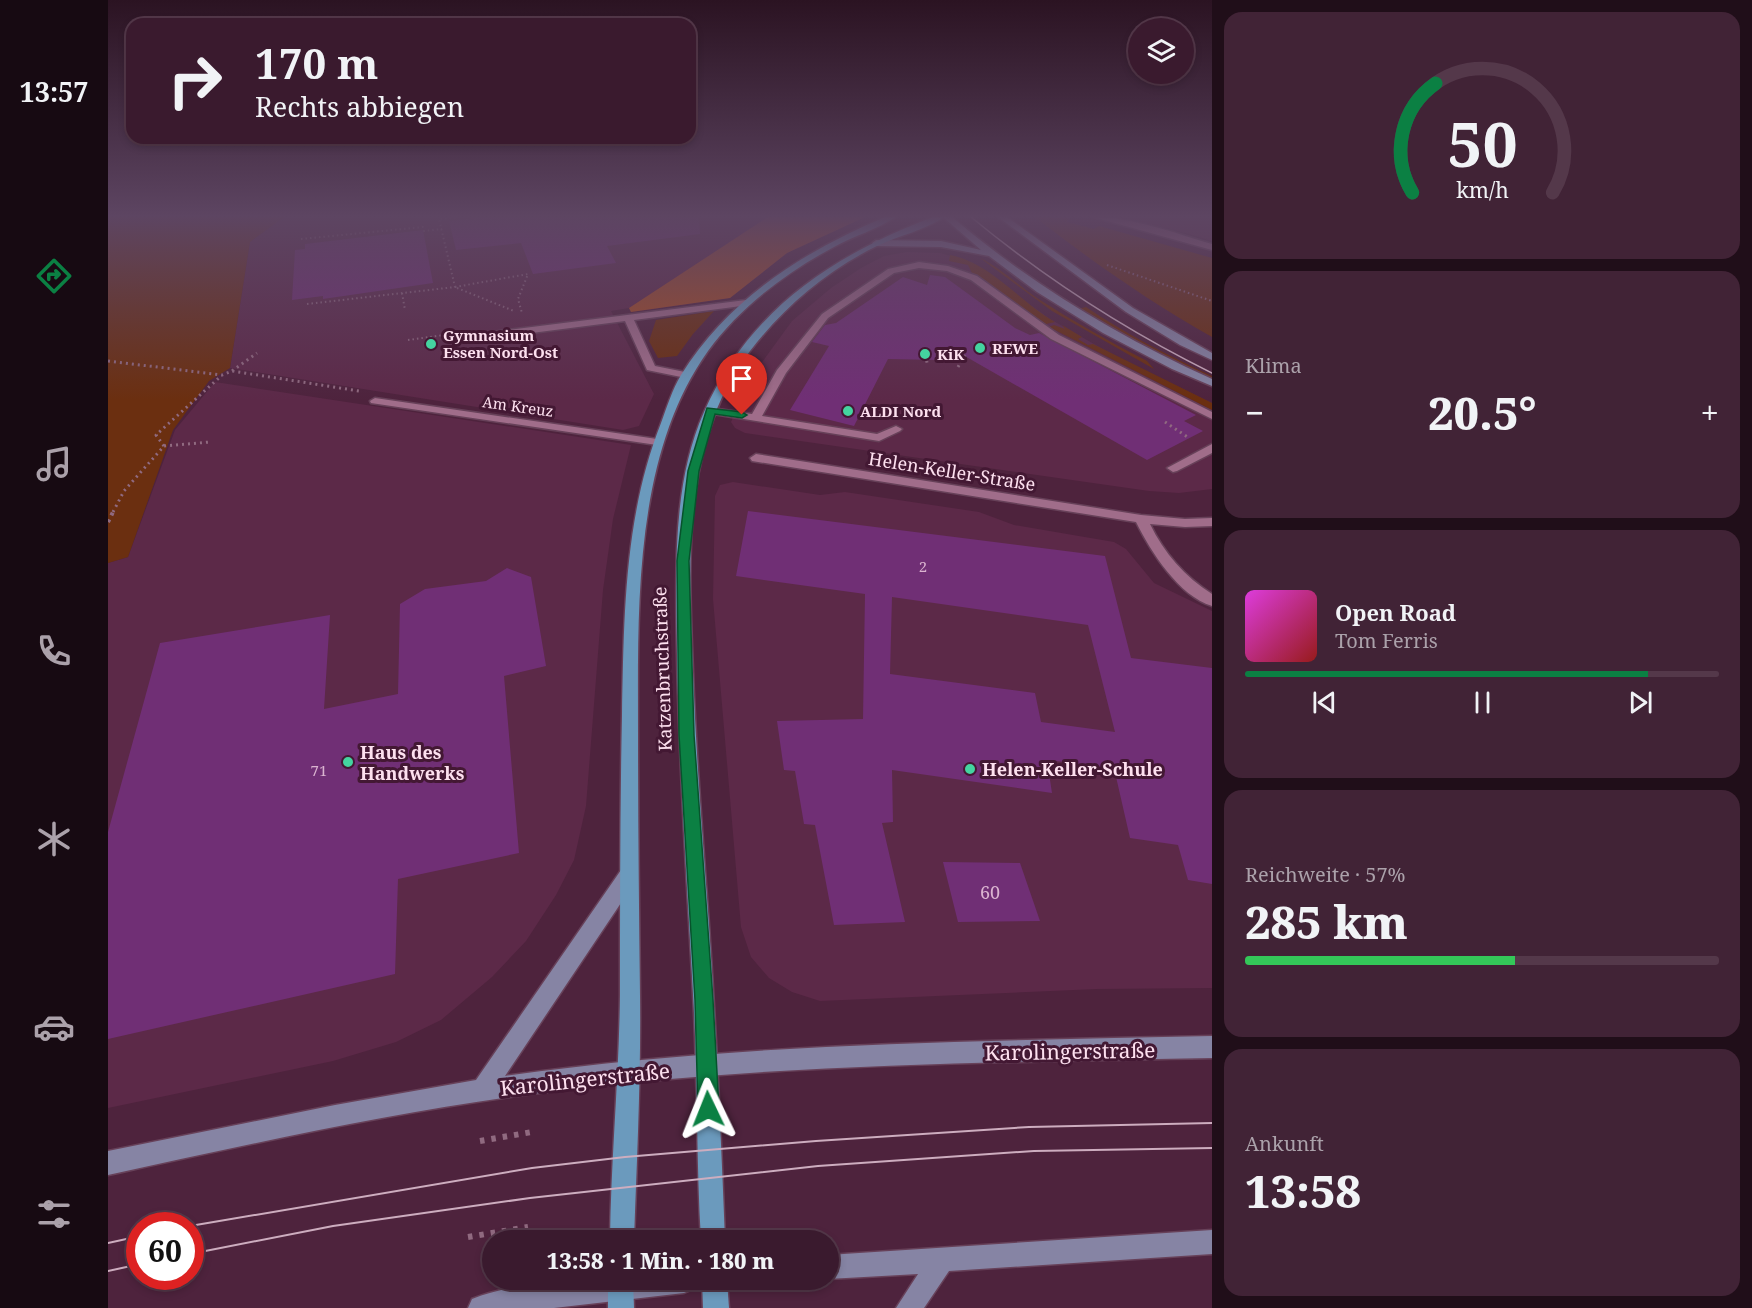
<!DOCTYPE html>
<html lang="de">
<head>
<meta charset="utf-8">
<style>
  :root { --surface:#3a1a2e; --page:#412336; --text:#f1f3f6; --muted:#aba1aa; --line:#54384a; --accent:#0b8043 }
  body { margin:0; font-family:"Noto Serif",serif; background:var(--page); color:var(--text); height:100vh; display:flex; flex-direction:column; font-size:22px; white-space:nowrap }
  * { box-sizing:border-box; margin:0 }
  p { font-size:20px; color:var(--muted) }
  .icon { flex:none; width:33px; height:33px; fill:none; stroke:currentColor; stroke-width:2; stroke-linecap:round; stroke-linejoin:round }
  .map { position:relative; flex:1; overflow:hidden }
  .panel { display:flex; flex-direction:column; gap:12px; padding:12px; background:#200e19; width:540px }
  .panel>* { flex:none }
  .banner { position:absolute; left:18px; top:18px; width:570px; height:126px; border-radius:18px; box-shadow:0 3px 9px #0003,0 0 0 2px var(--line); background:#3a1a2e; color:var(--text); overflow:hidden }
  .controls { position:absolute; left:1020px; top:18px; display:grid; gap:12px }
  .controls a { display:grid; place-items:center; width:66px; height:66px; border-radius:50%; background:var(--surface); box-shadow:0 3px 9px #0003,0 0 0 2px var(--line); font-size:30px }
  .speed { position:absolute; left:18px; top:1212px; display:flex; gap:12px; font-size:30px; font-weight:700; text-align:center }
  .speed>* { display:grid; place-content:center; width:78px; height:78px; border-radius:50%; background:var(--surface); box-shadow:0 3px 9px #0003,0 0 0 2px var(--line); line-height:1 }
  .speed .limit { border:9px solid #d22; background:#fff; color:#111 }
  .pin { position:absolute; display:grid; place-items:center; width:51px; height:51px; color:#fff; margin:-62px -26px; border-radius:50% 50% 50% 0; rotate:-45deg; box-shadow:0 0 6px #0007 }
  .pin .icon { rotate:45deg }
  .me { position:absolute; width:66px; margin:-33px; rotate:358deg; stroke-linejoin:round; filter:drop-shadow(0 0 4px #0008) }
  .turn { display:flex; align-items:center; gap:21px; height:126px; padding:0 30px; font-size:27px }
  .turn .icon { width:78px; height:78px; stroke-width:2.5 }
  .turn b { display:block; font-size:42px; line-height:51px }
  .big { font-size:45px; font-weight:800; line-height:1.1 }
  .panel .card { flex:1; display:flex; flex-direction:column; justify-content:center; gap:9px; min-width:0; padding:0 21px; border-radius:18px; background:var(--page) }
  .panel .dial { align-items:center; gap:0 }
  .dial svg { height:156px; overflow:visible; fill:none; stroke:var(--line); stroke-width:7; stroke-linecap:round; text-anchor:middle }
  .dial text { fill:var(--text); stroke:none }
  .song { display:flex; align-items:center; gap:18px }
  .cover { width:72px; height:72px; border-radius:9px; background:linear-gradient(135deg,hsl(300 70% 55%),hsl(0 70% 35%)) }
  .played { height:6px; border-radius:3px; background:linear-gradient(90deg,var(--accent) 85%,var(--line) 85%) }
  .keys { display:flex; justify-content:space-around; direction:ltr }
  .heat { display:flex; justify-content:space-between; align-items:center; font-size:33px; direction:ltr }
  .charge { height:9px; border-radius:4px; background:linear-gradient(90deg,#34c759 57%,var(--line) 0) }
  .trip { position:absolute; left:374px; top:1230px; width:357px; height:60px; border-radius:30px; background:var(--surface); box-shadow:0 3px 9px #0003,0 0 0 2px var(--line); font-weight:800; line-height:60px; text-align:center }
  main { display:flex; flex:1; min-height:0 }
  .menu { display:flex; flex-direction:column; width:108px; justify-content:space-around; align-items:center; background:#170a12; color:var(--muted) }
  .menu .icon { width:42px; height:42px }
  .menu .active { color:var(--accent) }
  .menu b { font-size:27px; color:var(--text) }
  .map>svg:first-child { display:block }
  .built { fill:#5c2948 }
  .green { fill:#6b2f10 }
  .forest { fill:#a74d20 }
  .building { fill:#702f75; fill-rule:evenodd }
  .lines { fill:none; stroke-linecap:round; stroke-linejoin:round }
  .service-casing { stroke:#674159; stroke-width:3 }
  .minor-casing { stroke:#674159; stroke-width:3 }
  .secondary-casing { stroke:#674159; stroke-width:3 }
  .primary-casing { stroke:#674159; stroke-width:3 }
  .path-far3 { stroke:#906a80; stroke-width:2; stroke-dasharray:1.5 3; stroke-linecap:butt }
  .path-far2 { stroke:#906a80; stroke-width:3; stroke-dasharray:2 4; stroke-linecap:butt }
  .path-far1 { stroke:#906a80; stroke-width:4; stroke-dasharray:3 4.5; stroke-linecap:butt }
  .path { stroke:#906a80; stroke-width:6; stroke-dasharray:4.5 7; stroke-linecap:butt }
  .service { fill:#a06d8a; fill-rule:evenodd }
  .minor { fill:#a06d8a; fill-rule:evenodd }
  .secondary { fill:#8684a4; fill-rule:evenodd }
  .primary { fill:#6b9abd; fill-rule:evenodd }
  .tram-far1 { stroke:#cdadbf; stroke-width:1.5 }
  .tram { stroke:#cdadbf; stroke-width:2 }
  .route { fill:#0b8043; stroke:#07532c; stroke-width:1.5 }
  .poi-dot { fill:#44d4a0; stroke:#431833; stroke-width:2 }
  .labels { text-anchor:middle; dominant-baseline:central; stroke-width:6; stroke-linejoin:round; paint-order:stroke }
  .far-poi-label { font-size:15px; font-weight:bold; fill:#fde0ef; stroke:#431833; text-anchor:start }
  .far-street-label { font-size:15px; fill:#fde0ef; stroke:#431833 }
  .number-label { font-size:15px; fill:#dab4d0 }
  .street-label { font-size:18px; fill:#fde0ef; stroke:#431833 }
  .poi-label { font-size:18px; font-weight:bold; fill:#fde0ef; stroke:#431833; text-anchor:start }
  .near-number-label { font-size:18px; fill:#dab4d0 }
  .near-street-label { font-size:21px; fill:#fde0ef; stroke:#431833 }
</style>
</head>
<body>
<main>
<nav class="menu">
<b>13:57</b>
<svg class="icon active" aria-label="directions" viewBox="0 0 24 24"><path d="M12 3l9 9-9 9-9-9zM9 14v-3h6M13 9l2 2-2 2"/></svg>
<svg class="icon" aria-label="music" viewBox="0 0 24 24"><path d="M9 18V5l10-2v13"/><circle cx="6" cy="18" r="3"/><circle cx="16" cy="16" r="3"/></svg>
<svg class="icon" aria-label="phone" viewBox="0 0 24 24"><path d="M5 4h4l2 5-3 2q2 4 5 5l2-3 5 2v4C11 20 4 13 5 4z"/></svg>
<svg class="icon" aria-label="climate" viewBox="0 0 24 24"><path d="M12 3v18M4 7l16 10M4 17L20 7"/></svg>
<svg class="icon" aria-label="car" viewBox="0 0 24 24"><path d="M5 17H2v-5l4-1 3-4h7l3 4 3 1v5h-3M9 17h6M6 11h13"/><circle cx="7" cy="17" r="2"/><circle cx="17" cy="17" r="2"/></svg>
<svg class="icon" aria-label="filters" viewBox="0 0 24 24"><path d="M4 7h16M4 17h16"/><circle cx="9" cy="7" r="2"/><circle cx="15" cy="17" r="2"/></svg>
</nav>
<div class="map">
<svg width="1104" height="1308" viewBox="0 0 1104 1308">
  <rect width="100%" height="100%" fill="#4e233d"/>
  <g class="built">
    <path d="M176 217H757L679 253 622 298 523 312 521 308 503 311 546 394 531 426 515 430 122 368 142 242Z"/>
    <path d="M1014 217H1104V241L1074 232Z"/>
    <path d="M799 252 832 253 861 261 942 319 1007 356 1104 403V489L1071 493 1041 491 637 433 627 428 623 422 644 376 684 321 723 288 753 268 776 256Z"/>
    <path d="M107 382 523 445 505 519 495 590 478 806 466 860 448 895 418 941 384 977 333 1020 288 1042 225 1061 0 1108V563L20 557 67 430Z"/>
    <path d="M625 482 712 495 737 492 871 512 906 525 1006 542 1018 549 1046 583 1104 611V988L989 989 712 1001 684 992 661 978 643 957 633 927 605 599 607 496 612 485Z"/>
  </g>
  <g class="green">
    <path d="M0 217H176L142 242 122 368 101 381 65 430 20 557 0 563Z"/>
    <path d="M927 217 961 218 959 222 986 229 991 226 1104 258V337C1042 302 983 261 927 217Z"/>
    <path d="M842 255C883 263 912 302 947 322L938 324 865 275 860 265 841 261Z"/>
    <path d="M872 258C893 268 910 285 929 298 965 321 1002 342 1039 361L1046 369 944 311Z"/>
    <path d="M978 307C1018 334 1061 356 1104 376V378L1051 354 970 309Z"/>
    <path d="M606 311 585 334 569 356 550 358 541 341 548 320Z"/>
    <path d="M946 325 957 329 954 325 974 337 970 339 980 345 985 344 1104 403V410L941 327Z"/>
  </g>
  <path class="forest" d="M660 217H757L679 253 622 298 523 312 521 308Z"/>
  <g class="building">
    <path d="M376 217H591L592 234 499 246 508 263 425 274 413 243 348 250 341 221Z"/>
    <path d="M315 230 325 283 215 299V296L184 300 187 250 197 249V244Z"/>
    <path d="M822 275 837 277 907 328 922 335 931 333 1088 415 1076 421 1095 431 1039 460 855 355 831 360 780 359 746 426 682 410 721 346 704 342 717 325 728 323 795 277 819 285Z"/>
    <path d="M640 511 997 556 1023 658 1104 668V884L1080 880 1070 845 1022 838 1006 768 939 760 944 793 784 770 785 822 774 823 797 922 726 925 707 825 696 824 687 771 676 770 669 721 755 719 757 594 628 576ZM784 597 980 625 1007 732 933 722 927 693 782 674Z"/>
    <path d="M399 568 423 577 438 666 396 676 411 853 290 879 287 974 0 1039V832L52 643 222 615 216 709 290 694 292 604 317 589 378 581Z"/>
    <path d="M835 862 912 863 932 921 850 922Z"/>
  </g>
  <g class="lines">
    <defs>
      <g id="service">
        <path d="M811 262 840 266 869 276 951 335 1104 412V419L943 339 863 280 839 271 811 268 786 273 720 318 678 373 654 416 769 434 788 426 794 429 792 431 771 441 599 413V409L603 408 644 414 669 370 714 314 780 269Z"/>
        <path d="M638 300 641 301V305L526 320 547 366 582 373V377L578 378 539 370 517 321 369 340 364 337 369 334Z"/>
        <path d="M1104 444V453L1069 471 1065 472 1059 468Z"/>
      </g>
      <g id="minor">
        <path d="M985 217C1025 217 1066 233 1104 244V250Z"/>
        <path d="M267 398 549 439 555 442 549 445 263 403 262 401Z"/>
        <path d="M648 454 1033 515 1077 519 1104 518V526L1077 527 1042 524C1056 553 1077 577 1104 594V606C1071 596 1043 552 1028 522L644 461 642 458Z"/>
      </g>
      <g id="secondary">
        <path d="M835 217H844C923 284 1009 336 1104 379V386L1064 369 995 333 929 292 881 256 833 247 768 246 764 243 768 240 833 241 873 250Z"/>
        <path d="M890 217H899L1025 308 1104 353V360L1072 345 1018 312Z"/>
        <path d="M520 867 527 870 529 876 527 882 397 1076C631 1043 868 1041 1104 1036V1058C888 1062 671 1064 456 1090 303 1108 151 1142 0 1175V1151L227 1105 368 1080 513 870Z"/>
        <path d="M1104 1230V1254L841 1271 816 1308H788L810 1274 720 1279V1255Z"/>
        <path d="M473 1280H589L585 1289 576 1293 446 1308H360L364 1299C398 1285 437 1284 473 1280Z"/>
      </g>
      <g id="primary">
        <path d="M777 217H788C770 229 746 236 726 247 679 272 632 307 600 351 525 456 530 609 530 732 530 820 531 907 532 995 533 1076 529 1158 526 1240H502C503 1159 511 1077 512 995 512 902 512 809 514 715 516 616 516 517 553 423 559 407 564 390 573 375 620 299 696 251 777 217Z"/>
        <path d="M825 217H837C817 230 790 236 769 246 718 271 676 307 642 351 572 443 581 564 585 672 588 757 595 841 601 925 608 1030 613 1135 617 1240H593C588 1158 590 1076 585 994 579 881 571 768 569 655 568 576 563 486 596 412 641 310 725 255 825 217Z"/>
        <path d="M500 1280H525L526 1308H500Z"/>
        <path d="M594 1280H619L621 1308H595Z"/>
      </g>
    </defs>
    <use href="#service" class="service-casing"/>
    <use href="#minor" class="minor-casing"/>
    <use href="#secondary" class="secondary-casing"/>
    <use href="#primary" class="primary-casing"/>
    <g class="path-far3">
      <path d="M193 239 315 227 316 231 334 229"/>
      <path d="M999 265 1104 301"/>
      <path d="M347 287 420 274 410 299 414 313"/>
      <path d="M349 288 406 311"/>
      <path d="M294 293 297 310"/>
      <path d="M199 304 347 287 331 219 350 217"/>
      <path d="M300 340 350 333"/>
    </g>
    <g class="path-far2">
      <path d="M817 355 820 366"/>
      <path d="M0 361 114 375 124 371 251 391"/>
      <path d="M850 367 857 355"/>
      <path d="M124 371 149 353"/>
      <path d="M1057 422 1081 438"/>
      <path d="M56 446 48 435 113 376"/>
      <path d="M5 512 16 491 56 446 102 442"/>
    </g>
    <path class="path-far1" d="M0 522 6 510"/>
    <g class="path">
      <path d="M372 1141 424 1132"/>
      <path d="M360 1237 420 1227"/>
    </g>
    <use href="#service" class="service"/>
    <use href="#minor" class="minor"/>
    <use href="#secondary" class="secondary"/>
    <use href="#primary" class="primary"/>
    <path class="tram-far1" d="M863 217C938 279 1017 330 1104 373"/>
    <g class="tram">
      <path d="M82 1226 424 1168 517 1157 708 1141 921 1127 1104 1123"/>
      <path d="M0 1243 32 1236"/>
      <path d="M82 1254 225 1226 422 1198 710 1166 926 1151 1104 1148"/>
      <path d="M0 1271 32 1264"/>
    </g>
  </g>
  <linearGradient id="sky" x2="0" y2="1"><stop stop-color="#2b1322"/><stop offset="0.54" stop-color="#5d4562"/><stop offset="1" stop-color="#5d4562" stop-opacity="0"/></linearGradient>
  <rect width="1104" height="400" fill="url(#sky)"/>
  <path class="route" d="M599 408 634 412 639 415 634 418 607 414 591 471 581 561 586 735 605 1000 611 1109 608 1116 600 1119 593 1116 590 1109 587 1000 571 735 569 561 580 471Z"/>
  <g class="poi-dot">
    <circle cx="323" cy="344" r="6"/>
    <circle cx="872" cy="348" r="6"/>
    <circle cx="817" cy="354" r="6"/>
    <circle cx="740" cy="411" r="6"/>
    <circle cx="240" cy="762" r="6"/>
    <circle cx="862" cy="769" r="6"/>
  </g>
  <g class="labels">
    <g class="far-poi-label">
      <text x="335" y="335">Gymnasium<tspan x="335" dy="17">Essen Nord-Ost</tspan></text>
      <text x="884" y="348">REWE</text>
      <text x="829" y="354">KiK</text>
      <text x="752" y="411">ALDI Nord</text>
    </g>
    <g class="far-street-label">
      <text transform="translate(410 406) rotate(8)">Am Kreuz</text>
    </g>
    <g class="number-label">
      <text x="815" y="566">2</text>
      <text x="211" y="770">71</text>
    </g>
    <g class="street-label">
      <text transform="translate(844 471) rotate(9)">Helen-Keller-Straße</text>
      <text transform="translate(554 669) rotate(-92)">Katzenbruchstraße</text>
    </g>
    <g class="poi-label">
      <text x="252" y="752">Haus des<tspan x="252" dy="21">Handwerks</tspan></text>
      <text x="874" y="769">Helen-Keller-Schule</text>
    </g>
    <g class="near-number-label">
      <text x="882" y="892">60</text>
    </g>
    <g class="near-street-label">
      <text transform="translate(962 1051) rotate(-1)">Karolingerstraße</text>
      <text transform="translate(477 1079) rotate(-6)">Karolingerstraße</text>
    </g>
  </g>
</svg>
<div class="controls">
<a><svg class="icon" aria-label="layers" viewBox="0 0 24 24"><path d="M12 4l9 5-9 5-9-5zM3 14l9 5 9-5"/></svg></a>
</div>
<div class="speed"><div class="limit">60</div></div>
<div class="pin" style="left:634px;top:415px;background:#d93025"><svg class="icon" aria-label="arrive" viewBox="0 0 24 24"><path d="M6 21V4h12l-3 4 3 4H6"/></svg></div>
<svg class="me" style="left:600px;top:1109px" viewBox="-20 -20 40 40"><path d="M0-17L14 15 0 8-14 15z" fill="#0b8043" stroke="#fff" stroke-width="4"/></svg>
<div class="trip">13:58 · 1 Min. · 180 m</div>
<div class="banner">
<div class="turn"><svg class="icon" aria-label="right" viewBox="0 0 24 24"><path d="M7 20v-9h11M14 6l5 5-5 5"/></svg><div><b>170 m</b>Rechts abbiegen</div></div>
</div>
</div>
<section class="panel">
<div class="card dial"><svg viewBox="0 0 100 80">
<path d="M14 69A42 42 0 1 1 86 69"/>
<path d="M14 69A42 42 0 0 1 26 13" stroke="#0b8043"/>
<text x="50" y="56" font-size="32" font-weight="700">50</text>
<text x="50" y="72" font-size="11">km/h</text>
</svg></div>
<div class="card"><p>Klima</p>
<div class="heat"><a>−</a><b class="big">20.5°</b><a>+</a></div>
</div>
<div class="card">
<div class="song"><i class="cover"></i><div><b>Open Road</b><p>Tom Ferris</p></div></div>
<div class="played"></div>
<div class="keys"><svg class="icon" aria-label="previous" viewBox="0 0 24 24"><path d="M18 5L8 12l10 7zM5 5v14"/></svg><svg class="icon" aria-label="pause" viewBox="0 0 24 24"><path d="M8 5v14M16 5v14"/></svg><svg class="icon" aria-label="next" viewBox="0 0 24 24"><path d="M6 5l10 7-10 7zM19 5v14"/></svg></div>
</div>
<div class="card"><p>Reichweite · 57%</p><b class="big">285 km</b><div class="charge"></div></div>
<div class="card"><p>Ankunft</p><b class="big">13:58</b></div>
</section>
</main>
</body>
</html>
